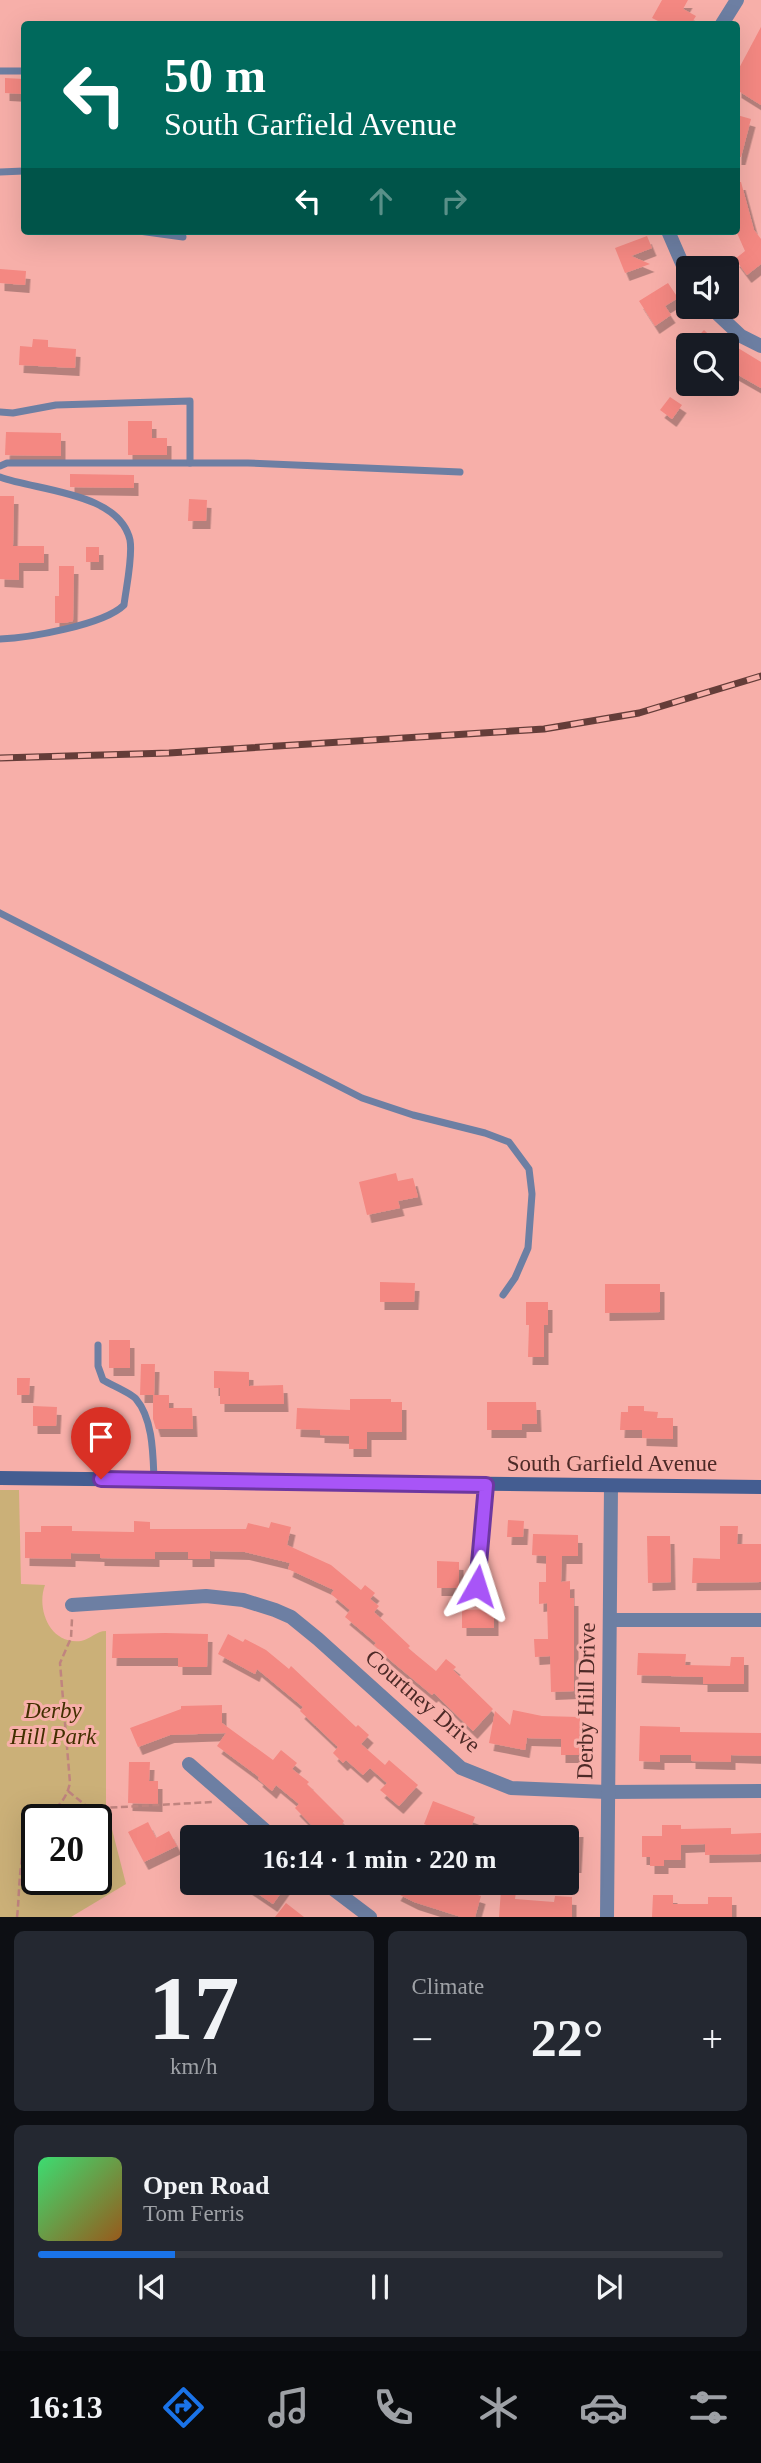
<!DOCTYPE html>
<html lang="en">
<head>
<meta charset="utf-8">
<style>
  :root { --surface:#171b24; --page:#242831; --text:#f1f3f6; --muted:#9ea1a6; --line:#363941; --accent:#1a73e8 }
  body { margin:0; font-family:"Times New Roman",serif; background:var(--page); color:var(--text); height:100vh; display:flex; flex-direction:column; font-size:26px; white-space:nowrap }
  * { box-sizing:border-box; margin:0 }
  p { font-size:23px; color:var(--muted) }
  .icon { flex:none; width:38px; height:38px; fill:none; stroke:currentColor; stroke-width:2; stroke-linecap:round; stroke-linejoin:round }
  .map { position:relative; height:1917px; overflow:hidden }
  .details { display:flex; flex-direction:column; gap:14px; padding:14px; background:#0d0f14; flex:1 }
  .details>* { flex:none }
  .banner { position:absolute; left:21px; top:21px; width:719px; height:214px; border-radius:7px; box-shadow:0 7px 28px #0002; background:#00695c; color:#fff; overflow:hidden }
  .fabs { position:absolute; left:676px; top:256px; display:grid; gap:14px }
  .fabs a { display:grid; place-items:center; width:63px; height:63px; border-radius:7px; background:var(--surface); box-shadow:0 7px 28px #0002; font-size:35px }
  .speed { position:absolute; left:21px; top:1804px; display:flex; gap:14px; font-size:35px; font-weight:700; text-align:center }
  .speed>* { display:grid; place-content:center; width:91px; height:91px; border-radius:50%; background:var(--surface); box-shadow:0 7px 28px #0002; line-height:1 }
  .speed .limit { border:4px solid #111; border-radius:10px; background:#fff; color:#111 }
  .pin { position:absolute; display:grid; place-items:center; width:60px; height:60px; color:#fff; margin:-72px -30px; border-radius:50% 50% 50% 0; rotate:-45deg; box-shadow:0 0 7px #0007 }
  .pin .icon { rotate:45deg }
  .me { position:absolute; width:77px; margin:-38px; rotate:6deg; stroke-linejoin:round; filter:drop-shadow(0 0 5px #0008) }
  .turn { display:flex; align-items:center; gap:24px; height:147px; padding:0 28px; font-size:32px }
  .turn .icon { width:91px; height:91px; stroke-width:2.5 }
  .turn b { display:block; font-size:49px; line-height:60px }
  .lanes { display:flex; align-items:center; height:66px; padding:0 28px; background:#0003; justify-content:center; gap:35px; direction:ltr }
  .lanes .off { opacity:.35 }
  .big { font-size:52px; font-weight:700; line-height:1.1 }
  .details .card { flex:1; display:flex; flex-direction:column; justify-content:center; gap:10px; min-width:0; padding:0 24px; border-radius:10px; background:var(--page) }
  .details .dial { align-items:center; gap:0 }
  .dial b { font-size:91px; line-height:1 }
  .song { display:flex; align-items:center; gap:21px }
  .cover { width:84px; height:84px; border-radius:10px; background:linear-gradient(135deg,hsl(140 70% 55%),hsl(30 70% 35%)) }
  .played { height:7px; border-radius:4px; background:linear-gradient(90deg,var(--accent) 20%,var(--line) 20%) }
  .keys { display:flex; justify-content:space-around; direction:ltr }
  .heat { display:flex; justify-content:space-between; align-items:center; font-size:38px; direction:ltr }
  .details .tiles { flex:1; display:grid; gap:14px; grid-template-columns:1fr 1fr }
  .card:last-child { grid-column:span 2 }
  .trip { position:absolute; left:180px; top:1825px; width:399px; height:70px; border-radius:7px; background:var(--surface); box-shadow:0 7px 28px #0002; font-weight:700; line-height:70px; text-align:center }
  .dock { display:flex; height:112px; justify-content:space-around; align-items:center; background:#090b0e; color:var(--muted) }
  .dock .icon { width:49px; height:49px }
  .dock .active { color:var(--accent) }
  .dock b { font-size:32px; color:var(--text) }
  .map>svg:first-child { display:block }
  .green { fill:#cbb078; fill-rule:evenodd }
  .building { fill:#f48882; filter:url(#shadow) }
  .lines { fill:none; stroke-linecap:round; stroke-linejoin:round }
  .path { stroke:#c0847f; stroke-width:2.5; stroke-dasharray:7 3.5; stroke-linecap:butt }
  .lane { stroke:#6d7fa3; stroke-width:7 }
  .street { stroke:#6d7fa3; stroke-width:14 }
  .secondary { stroke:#445d91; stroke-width:14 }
  .rail-casing { stroke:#653d39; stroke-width:7 }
  .rail { stroke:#f7afa9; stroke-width:4.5; stroke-dasharray:13; stroke-linecap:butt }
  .route-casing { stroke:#6d37a1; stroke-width:18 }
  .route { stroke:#a855f7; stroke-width:12 }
  .labels { text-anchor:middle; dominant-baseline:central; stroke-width:6; stroke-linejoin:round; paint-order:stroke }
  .street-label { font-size:23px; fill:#4d2a27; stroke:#f7afa9 }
  .park-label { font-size:23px; font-style:italic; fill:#422f00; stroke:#f7afa9 }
</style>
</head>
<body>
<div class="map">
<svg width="761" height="1917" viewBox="0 0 761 1917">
  <defs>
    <filter id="shadow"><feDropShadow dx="4.5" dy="8" stdDeviation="0" flood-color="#0004"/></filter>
  </defs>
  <rect width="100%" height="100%" fill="#f7afa9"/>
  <path class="green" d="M0 1490H19L21 1584 45 1585C36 1609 50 1645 81 1641 91 1639 96 1631 106 1631V1806L126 1884 71 1917H0ZM37 1820H96V1880H37Z"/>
  <g class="building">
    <path d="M662 0H688L683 9 696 16 691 24H664L652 18Z"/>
    <path d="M761 27V105L737 90V72Z"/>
    <path d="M5 78 24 79V94L5 93Z"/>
    <path d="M737 115 751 119 741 157H737Z"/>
    <path d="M737 182H741L754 230 761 239V264L747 275 735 259 745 251 737 233Z"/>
    <path d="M647 236 652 248 631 256 650 264 625 273 615 248Z"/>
    <path d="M0 269 26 271 25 285 0 283Z"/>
    <path d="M668 283 678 298 665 306 671 315 655 326 639 301Z"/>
    <path d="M704 330 720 345H690Z"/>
    <path d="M33 339 48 340V347L76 349 75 368 19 365 20 346 32 347Z"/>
    <path d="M738 348 761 362V388L726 368V350L733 356Z"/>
    <path d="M670 397 682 405 672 419 660 410Z"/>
    <path d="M128 421H152V438H167V455H128Z"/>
    <path d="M6 432 61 433V456L5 455Z"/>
    <path d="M70 474 134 475V488L70 487Z"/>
    <path d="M0 496H14L13 546H44V563H19V580L0 579Z"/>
    <path d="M189 499 207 500 206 521H188Z"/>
    <rect x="86" y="547" width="13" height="15"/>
    <path d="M59 566H74L73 621 64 623H55V596H59Z"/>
    <path d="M396 1173 398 1181 413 1178 418 1197 398 1201 400 1208 367 1215 359 1182Z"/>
    <path d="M380 1282 415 1283 414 1302H380Z"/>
    <path d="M605 1284H660V1312L605 1313Z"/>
    <path d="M526 1302H548V1325H544V1357H528L529 1325H526Z"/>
    <rect x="109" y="1340" width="21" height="28"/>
    <path d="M141 1364H155L154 1395H140Z"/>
    <path d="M214 1371 249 1372V1386L283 1385 284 1404H220V1388H214Z"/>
    <path d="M17 1378H30L29 1395H17Z"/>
    <path d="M153 1395H169V1408H192L193 1429H156L153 1419Z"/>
    <path d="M350 1399H391V1402H402V1432H367V1449H349V1436L320 1435V1430L296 1429 297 1408 350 1410Z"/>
    <path d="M487 1402H536L537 1424H522V1430H487Z"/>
    <path d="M33 1406 57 1407 56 1426H33Z"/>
    <path d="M628 1406H644V1411L658 1412 657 1418H673V1439L642 1438V1430H620L621 1412H628Z"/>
    <path d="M508 1520 524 1521 523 1537H507Z"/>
    <path d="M134 1521 150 1522V1529H246L248 1523 269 1528 271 1522 291 1527 287 1545 331 1565 361 1590 365 1585 375 1593 370 1599 379 1606 374 1612 410 1646 408 1648 436 1671 446 1659 456 1667 453 1670 493 1709 473 1731 434 1693 432 1695 390 1660 374 1645 376 1643 345 1617 350 1610 331 1594 334 1590 288 1569 290 1563 245 1552 210 1551V1559H188V1552H155V1559L100 1558V1554L71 1553V1559L25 1558V1532H41V1526H72V1531L134 1532Z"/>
    <path d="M720 1526H738L737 1544H761V1582L692 1583 693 1558 720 1559Z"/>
    <path d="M533 1534 578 1535V1556H562L561 1582 570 1581V1598H574V1691L551 1692 550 1656 535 1657 534 1639H548L547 1603 539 1604V1582H546V1556L532 1555Z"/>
    <path d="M647 1536H670L671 1582 648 1583Z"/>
    <path d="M437 1561 459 1562V1588H437Z"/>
    <path d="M494 1609V1628H462V1610Z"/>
    <path d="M165 1633 208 1634 207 1667H178V1658H112L113 1634Z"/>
    <path d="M228 1634 243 1642 245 1639 266 1650 289 1669 291 1666 356 1727 358 1725 369 1735 361 1744 385 1765 389 1760 418 1785 399 1806 380 1790 387 1783 370 1768 363 1775 346 1760 343 1763 333 1753 338 1747 300 1711 303 1707 257 1669 255 1674 218 1654Z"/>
    <path d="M638 1653 686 1654 685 1665 730 1666 731 1657H744V1684H703V1677L637 1675Z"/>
    <path d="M222 1705V1723L273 1760 281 1750 297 1763 292 1769 309 1782 307 1784 344 1821 342 1824 360 1838H324L295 1808 299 1804 276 1785 272 1791 258 1779 259 1777 217 1746 226 1733 170 1735 138 1747 130 1728 181 1709V1706Z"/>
    <path d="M513 1710 542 1716 580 1717 579 1755H561V1739L527 1738 525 1750 489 1743 495 1711 510 1725Z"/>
    <path d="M640 1726 680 1727V1732L761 1733V1756L731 1755V1762L691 1761V1755H660V1762L639 1761Z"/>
    <path d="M129 1762H150L149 1781H158V1804L128 1803Z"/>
    <path d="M433 1801 475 1817 467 1838H458L424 1824Z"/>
    <path d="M148 1822 156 1838 169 1831 177 1846 144 1862 128 1832Z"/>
    <path d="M489 1825 503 1826 499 1838H488Z"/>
    <path d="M662 1825H681V1829L731 1828V1834L761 1833V1854L705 1855V1844L681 1845V1860H664V1866H650V1857H642V1836H662Z"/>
    <path d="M567 1829H579L577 1865H567Z"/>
    <path d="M242 1883H278L285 1887 273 1904Z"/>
    <path d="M402 1883H440L481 1896 475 1917H461L414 1902 396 1893Z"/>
    <path d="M501 1890 516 1892 515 1899 554 1902 555 1896 572 1897V1917H499Z"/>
    <path d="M653 1895H673V1904H708V1897H732V1917H652Z"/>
    <path d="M286 1903 304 1917H275Z"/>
  </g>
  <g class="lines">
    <g class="path">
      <path d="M68 1791 90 1809"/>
      <path d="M48 1816 103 1808 212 1802"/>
      <path d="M38 1820C55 1809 65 1804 70 1783L60 1663 71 1638 72 1619"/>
      <path d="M17 1917C20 1895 18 1834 37 1821"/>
    </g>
    <g class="lane">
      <path d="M0 71H24"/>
      <path d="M0 172 24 171"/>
      <path d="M139 231 183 237"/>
      <path d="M0 412 13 413 56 405 190 401V463H7L0 466"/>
      <path d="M190 463H248L460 472"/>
      <path d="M0 477C38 491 119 492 130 540 133 557 126 588 124 605 104 625 28 638 0 639"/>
      <path d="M0 913 362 1098 413 1115 485 1133 509 1142 529 1169 532 1194 528 1248 515 1278 503 1295"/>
      <path d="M98 1345V1366L103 1380C111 1385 131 1393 136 1399 153 1419 153 1454 154 1479"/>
      <path d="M471 1597 477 1586 486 1485"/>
    </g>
    <g class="street">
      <path d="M722 24 737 0"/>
      <path d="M668 231 688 277"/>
      <path d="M709 306 741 336 761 346"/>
      <path d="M72 1605 206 1596 243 1600 275 1610 291 1617 318 1639 461 1768 511 1788 607 1792 761 1791"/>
      <path d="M610 1620H761"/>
      <path d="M189 1764 274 1838"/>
      <path d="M325 1883 370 1917"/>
      <path d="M607 1917 611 1487"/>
    </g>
    <path class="secondary" d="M0 1478 761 1487"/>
    <defs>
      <path id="rail" d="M0 758 169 753 544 729 639 713 761 676"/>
    </defs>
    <use href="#rail" class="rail-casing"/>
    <use href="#rail" class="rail"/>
  </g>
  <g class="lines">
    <defs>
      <path id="route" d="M101 1479 486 1485 477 1586"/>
    </defs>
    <use href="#route" class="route-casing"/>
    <use href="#route" class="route"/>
  </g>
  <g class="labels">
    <g class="street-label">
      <text x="612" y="1463">South Garfield Avenue</text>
      <text transform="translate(423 1701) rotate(41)">Courtney Drive</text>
      <text transform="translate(586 1701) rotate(-89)">Derby Hill Drive</text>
    </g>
    <g class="park-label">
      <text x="53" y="1710">Derby<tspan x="53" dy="26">Hill Park</tspan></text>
    </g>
  </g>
</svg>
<div class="fabs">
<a><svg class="icon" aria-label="sound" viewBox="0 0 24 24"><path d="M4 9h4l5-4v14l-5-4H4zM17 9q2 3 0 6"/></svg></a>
<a><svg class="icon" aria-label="search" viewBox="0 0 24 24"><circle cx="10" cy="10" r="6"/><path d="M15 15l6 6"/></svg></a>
</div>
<div class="speed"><div class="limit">20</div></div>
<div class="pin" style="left:101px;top:1479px;background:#d93025"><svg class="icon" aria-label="arrive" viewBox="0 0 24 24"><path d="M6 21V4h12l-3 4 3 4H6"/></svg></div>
<svg class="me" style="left:477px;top:1586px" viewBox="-20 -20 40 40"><path d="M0-17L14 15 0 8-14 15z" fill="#a855f7" stroke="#fff" stroke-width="4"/></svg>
<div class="trip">16:14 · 1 min · 220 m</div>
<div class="banner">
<div class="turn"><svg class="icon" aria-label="left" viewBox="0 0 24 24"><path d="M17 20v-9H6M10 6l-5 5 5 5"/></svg><div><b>50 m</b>South Garfield Avenue</div></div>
<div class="lanes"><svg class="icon" aria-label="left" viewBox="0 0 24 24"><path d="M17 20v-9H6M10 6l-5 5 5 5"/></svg><svg class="icon off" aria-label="ahead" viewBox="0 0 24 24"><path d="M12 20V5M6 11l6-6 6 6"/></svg><svg class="icon off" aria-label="right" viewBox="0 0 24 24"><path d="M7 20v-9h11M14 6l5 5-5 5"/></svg></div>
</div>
</div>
<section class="details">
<div class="tiles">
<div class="card dial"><b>17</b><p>km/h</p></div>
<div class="card"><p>Climate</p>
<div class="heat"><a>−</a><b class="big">22°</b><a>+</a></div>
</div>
<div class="card">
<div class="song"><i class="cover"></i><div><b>Open Road</b><p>Tom Ferris</p></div></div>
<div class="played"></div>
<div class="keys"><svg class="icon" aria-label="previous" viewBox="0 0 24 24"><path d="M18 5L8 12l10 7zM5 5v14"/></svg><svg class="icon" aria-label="pause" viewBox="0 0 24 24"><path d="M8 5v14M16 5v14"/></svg><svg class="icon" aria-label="next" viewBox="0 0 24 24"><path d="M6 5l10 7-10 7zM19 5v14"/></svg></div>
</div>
</div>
</section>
<nav class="dock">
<b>16:13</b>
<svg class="icon active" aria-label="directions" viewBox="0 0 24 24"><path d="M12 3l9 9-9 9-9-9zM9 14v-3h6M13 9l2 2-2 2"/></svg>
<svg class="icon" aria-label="music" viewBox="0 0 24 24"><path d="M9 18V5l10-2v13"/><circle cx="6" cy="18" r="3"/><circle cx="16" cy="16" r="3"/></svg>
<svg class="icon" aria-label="phone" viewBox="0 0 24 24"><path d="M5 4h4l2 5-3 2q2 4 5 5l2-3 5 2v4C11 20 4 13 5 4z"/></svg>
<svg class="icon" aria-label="climate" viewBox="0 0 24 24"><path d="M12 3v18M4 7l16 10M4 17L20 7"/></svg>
<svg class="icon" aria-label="car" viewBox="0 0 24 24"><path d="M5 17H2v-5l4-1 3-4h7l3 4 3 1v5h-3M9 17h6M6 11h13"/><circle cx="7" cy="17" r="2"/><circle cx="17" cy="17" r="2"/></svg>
<svg class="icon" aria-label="filters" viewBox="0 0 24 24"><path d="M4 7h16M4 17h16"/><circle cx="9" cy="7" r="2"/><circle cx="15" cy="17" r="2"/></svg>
</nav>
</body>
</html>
